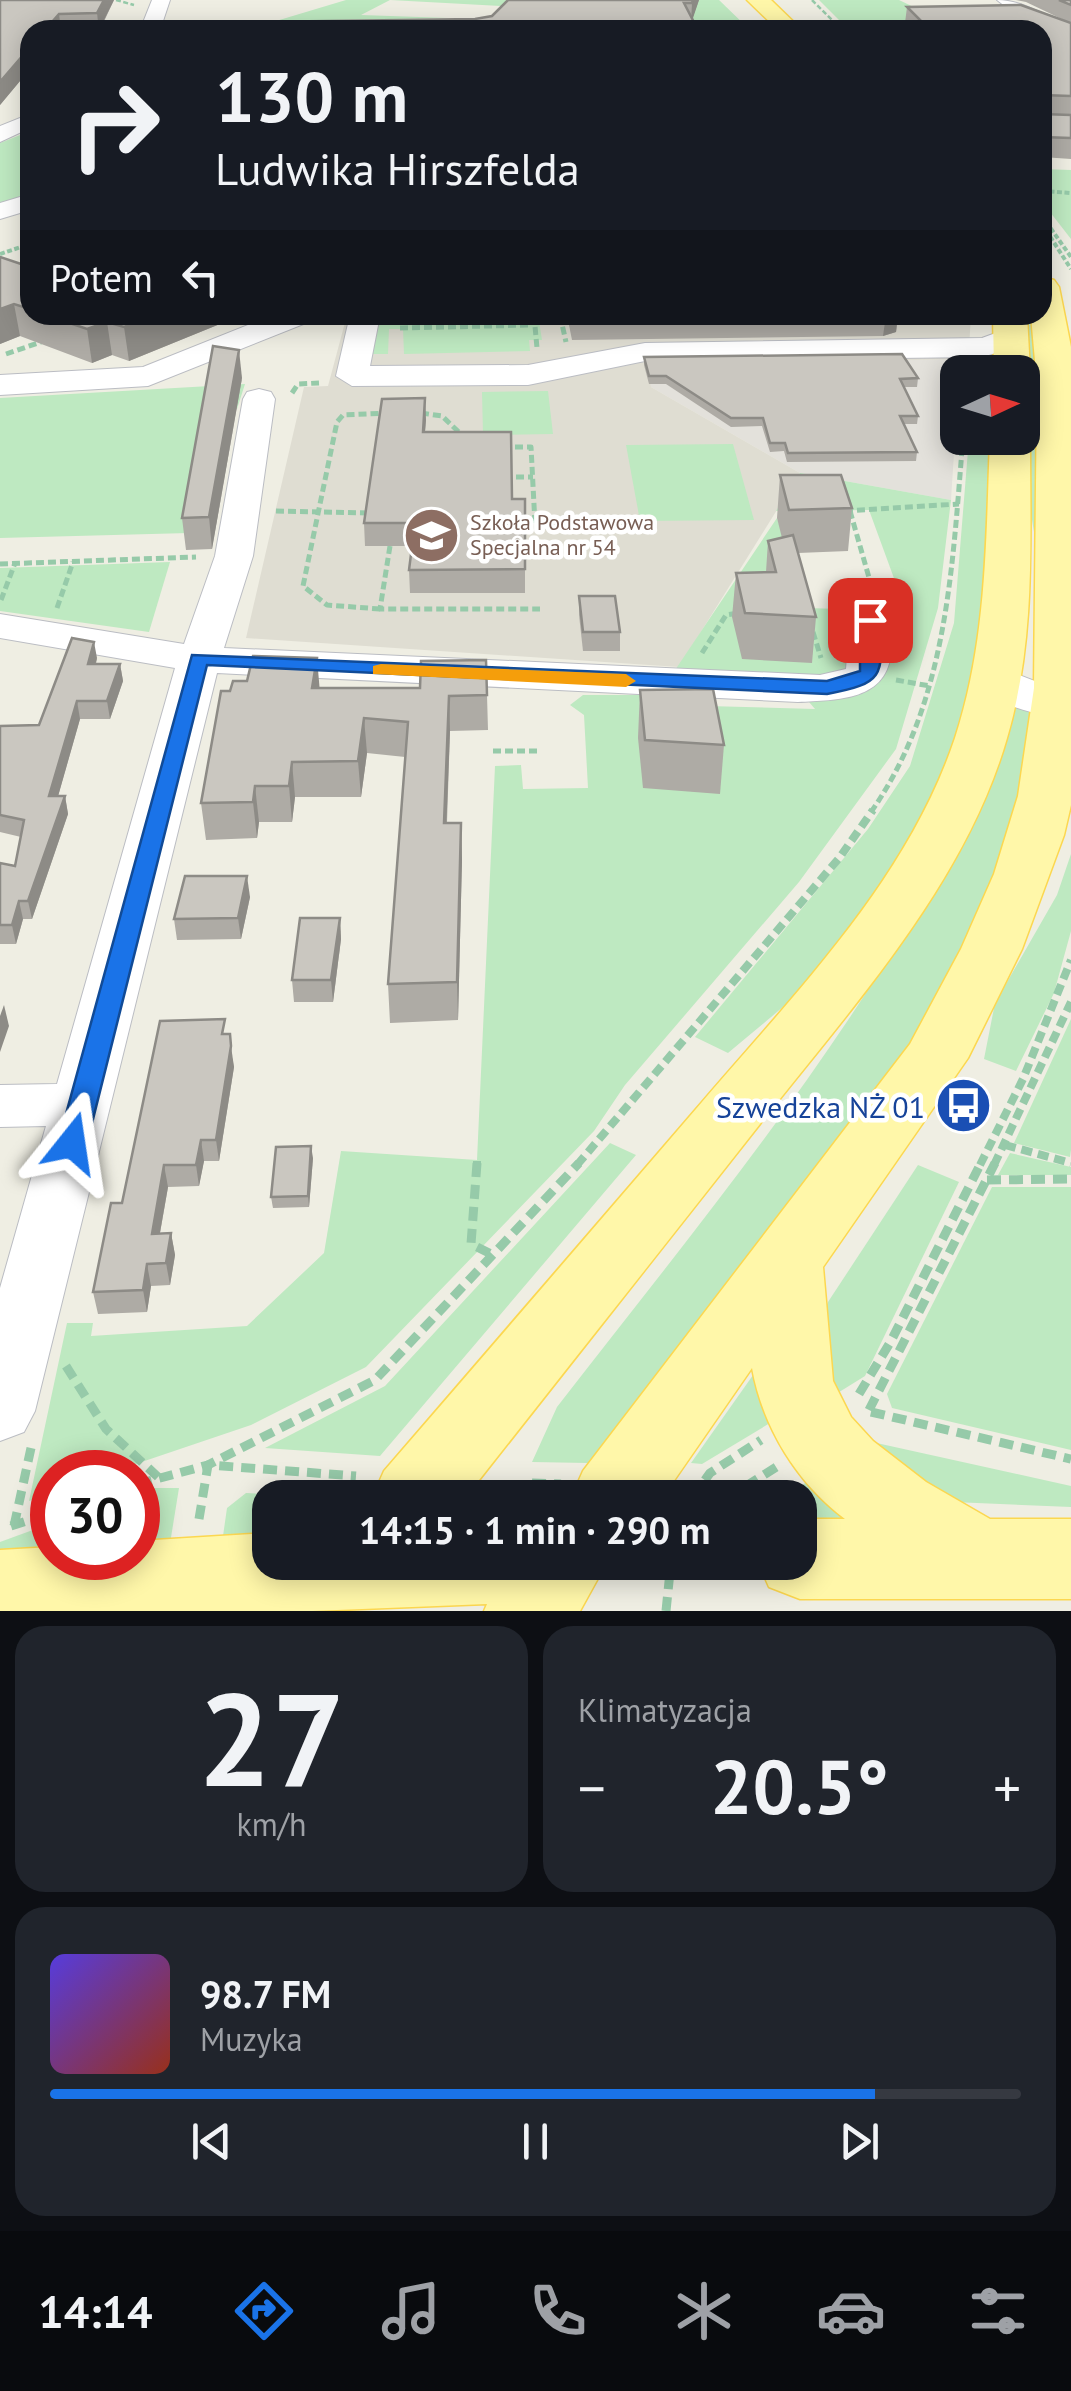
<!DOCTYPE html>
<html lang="pl">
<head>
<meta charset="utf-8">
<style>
  :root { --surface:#171b24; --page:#20242c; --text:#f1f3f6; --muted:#9ea1a6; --line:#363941; --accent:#1a73e8 }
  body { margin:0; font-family:"PT Sans",sans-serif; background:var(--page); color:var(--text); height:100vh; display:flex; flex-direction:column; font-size:38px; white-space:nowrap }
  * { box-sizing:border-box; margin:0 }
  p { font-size:32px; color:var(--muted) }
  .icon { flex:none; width:55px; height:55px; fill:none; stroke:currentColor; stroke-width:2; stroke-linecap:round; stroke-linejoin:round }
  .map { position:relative; height:1611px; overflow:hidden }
  .panel { display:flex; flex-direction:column; gap:15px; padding:15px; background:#0d0f14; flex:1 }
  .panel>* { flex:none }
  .banner { position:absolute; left:20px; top:20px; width:1032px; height:305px; border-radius:30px; box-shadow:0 5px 25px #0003; background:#171b24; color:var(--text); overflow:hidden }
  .needle { width:65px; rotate:86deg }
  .tools { position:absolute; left:940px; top:355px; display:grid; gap:20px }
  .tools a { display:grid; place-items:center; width:100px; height:100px; border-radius:20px; background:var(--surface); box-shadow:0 5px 25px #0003; font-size:50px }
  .speed { position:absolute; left:30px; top:1450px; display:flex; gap:20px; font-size:50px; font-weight:700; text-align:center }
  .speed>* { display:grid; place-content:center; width:130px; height:130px; border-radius:50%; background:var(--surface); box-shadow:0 5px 25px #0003; line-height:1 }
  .speed .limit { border:15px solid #d22; background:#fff; color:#111 }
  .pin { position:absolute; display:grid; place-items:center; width:85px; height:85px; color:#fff; margin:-42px; border-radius:20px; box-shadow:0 5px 15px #0006 }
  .me { position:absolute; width:110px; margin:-55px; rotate:15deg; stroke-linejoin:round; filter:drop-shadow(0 0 8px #0008) }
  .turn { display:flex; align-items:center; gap:35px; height:210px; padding:0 30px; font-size:45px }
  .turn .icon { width:130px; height:130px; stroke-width:2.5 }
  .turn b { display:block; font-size:70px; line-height:85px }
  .then { display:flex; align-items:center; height:95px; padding:0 30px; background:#0003; gap:20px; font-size:38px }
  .big { font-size:75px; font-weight:700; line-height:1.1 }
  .panel .widget { flex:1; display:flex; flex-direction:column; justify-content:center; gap:15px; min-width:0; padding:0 35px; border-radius:30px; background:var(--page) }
  .panel .dial { align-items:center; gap:0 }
  .dial b { font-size:130px; line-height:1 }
  .song { display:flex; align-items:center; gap:30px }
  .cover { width:120px; height:120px; border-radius:15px; background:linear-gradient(135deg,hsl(250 70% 55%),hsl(10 70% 35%)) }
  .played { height:10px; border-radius:5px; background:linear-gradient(90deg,var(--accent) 85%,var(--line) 85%) }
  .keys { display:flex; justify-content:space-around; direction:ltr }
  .heat { display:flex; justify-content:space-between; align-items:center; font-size:55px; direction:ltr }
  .panel .tiles { flex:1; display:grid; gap:15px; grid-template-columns:1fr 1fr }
  .widget:last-child { grid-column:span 2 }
  .trip { position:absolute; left:252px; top:1480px; width:565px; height:100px; border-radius:30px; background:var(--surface); box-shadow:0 5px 25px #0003; font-weight:700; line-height:100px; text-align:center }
  .tab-bar { display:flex; height:160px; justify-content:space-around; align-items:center; background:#090b0e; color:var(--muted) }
  .tab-bar .icon { width:70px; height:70px }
  .tab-bar .active { color:var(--accent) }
  .tab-bar b { font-size:45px; color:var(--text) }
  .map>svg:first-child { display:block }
  .industrial { fill:#e3e1db }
  .education { fill:#dfddd2 }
  .green { fill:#bee9c1 }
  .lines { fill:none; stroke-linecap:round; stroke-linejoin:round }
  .minor-casing { stroke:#bbbdc3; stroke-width:2 }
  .major-casing { stroke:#fcd750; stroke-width:3 }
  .path-far4 { stroke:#96caa9; stroke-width:2.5; stroke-dasharray:5 2.5; stroke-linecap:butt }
  .path-far3 { stroke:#96caa9; stroke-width:4; stroke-dasharray:5 2.5; stroke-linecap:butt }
  .path-far2 { stroke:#96caa9; stroke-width:5; stroke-dasharray:8 4; stroke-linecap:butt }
  .path-far1 { stroke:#96caa9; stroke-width:8; stroke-dasharray:11 6; stroke-linecap:butt }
  .path { stroke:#96caa9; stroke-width:9; stroke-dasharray:14 8; stroke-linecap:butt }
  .minor { fill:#fff; fill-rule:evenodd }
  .major { fill:#fff7a9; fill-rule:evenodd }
  .wall { fill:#aeaba5 }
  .shaded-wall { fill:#8d8b86 }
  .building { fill:#cac7c0; stroke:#8d8b86; stroke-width:2.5 }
  .route { fill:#1a73e8; stroke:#114b97; stroke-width:2.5 }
  .slow { fill:#f59e0b }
  .labels { text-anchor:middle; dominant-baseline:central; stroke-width:9; stroke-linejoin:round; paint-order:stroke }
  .far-education-label { font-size:22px; fill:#785e54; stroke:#fff; text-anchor:start }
  .near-transit-label { font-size:30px; fill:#164399; stroke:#fff; text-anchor:end }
</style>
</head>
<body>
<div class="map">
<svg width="1071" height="1611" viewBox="0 0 1071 1611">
  <rect width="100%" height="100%" fill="#efeee3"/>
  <path class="industrial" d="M960 359 951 500 800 473 651 387H638L636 366Z"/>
  <path class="education" d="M347 315H971L969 348 960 359 647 366 651 387 800 473 679 667 246 638 304 387 328 386Z"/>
  <g class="green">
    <path d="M346 0H719L750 30H689L690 16 390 0 361 15 448 18 276 21Z"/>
    <path d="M819 0H899L943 21 904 22 911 30H849Z"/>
    <path d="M30 131V179L19 197 0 203V143Z"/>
    <path d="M1042 169 1071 170V239L1043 203Z"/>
    <path d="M376 315H538L542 340H529L530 351 404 354 403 329H389L388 354H367Z"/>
    <path d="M1025 315H1035L1037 337 1040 538H1035L1028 495Z"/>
    <path d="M245 384 237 409 210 411 189 533 0 538V398Z"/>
    <path d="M548 391 553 434 483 435 482 392Z"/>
    <path d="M969 438H990L993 444C990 531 987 617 969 701 952 789 869 918 808 983 784 1008 755 1030 728 1053L695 1037 868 829 910 766 954 623Z"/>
    <path d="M733 444 754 520 640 521 626 445Z"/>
    <path d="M800 473 951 500 938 608 896 749 799 882 625 1085 594 1131 366 1367 251 1425 112 1472H52V1493L29 1501 67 1323H93L91 1336 247 1326 324 1253 341 1151 477 1160 495 766 521 765 523 789 588 788 584 715 570 705 583 695H669L670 705 815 709 798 689 667 682 777 518 807 608 906 611 869 510 776 511Z"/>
    <path d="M170 562 149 632 0 611V568Z"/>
    <path d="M1011 695 1040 712C1028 774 1015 837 991 895 909 1098 725 1293 588 1463L532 1462 557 1407C685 1242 820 1079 925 897 961 835 983 761 1011 695Z"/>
    <path d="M1071 854V931L1054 993 1016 1071 984 1059 995 1003 1057 895Z"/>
    <path d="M1071 1019V1150L1070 1157 1014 1143Z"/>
    <path d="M610 1143 636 1155 380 1456 265 1448 385 1386Z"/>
    <path d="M1010 1153 1071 1167V1175H998Z"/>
    <path d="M918 1165 959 1182 865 1376 836 1394 819 1376 822 1318 828 1302Z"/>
    <path d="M992 1187H1071V1450L892 1408 887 1394Z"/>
    <path d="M765 1358 780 1417 702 1464 691 1463Z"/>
    <path d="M872 1442 1071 1486V1507L953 1502 911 1487Z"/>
    <path d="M817 1474 882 1525 800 1527V1498H785Z"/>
    <path d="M153 1488H179L168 1556 138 1557V1493Z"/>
    <path d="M246 1493 322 1497 270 1498V1538L221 1550 227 1508Z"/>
    <path d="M52 1523V1558H132L32 1562 0 1550V1542Z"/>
  </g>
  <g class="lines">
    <defs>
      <g id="minor">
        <path d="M152 0H170L160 30H140Z"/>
        <path d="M997 0C1024 0 1044 17 1071 25V37L1029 25Z"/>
        <path d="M30 114V128L0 142V126Z"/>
        <path d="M30 194V210L0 219V203Z"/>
        <path d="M273 315H315L311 321 148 386 0 395V375L143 367Z"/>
        <path d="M350 315H380L370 366 528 365 645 343 982 338 1012 327 1027 336 1013 348 982 357 645 361 528 385 352 386 336 376Z"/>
        <path d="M259 389 271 392 275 399 253 556 224 648 820 675 846 669 850 620 856 611 870 608 884 611C892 623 892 636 891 650 889 701 837 700 798 702L217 673 35 1411 24 1432 0 1441V1288L46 1126 0 1127V1085L57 1084 175 668 0 638V614L184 644 215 556 243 399 247 392Z"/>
        <path d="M996 666 1071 695V721C1039 714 994 708 975 679L981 670Z"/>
      </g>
      <g id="major">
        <path d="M747 0H771L802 30H778Z"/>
        <path d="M1042 277 1054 280 1059 287 1071 347V805L1064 835 1022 949 968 1058 823 1267 833 1381 851 1417 873 1441 926 1482 990 1519H1071V1599H800L769 1587 758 1562H800V1519H845C797 1483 763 1428 752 1368L662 1498H571L583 1471 910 1044 961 949 994 874 1018 796 1034 688 1037 384 1031 315H1042Z"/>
        <path d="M993 315H1027L1030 372 1025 380 1022 372H994Z"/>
        <path d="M1024 430 1030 438C1030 539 1036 640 1007 738 965 884 852 1007 760 1124 662 1249 563 1373 465 1498H372L384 1471C488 1351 592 1230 696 1109 792 996 907 882 955 738 987 641 986 540 990 438H1022Z"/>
        <path d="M270 1533V1562H607L580 1611H484L487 1604 312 1611H0V1550L52 1547V1558H138V1541Z"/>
      </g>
    </defs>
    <use href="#minor" class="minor-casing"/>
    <use href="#major" class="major-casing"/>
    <g class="path-far4">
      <path d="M116 0 134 5"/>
      <path d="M812 0 842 30"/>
    </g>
    <g class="path-far3">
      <path d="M1042 191 1071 193"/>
      <path d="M1042 216 1071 257"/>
      <path d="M1042 224 1071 269"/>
      <path d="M0 254 30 244"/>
    </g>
    <g class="path-far2">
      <path d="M534 315 537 348"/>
      <path d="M560 315 566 342"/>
      <path d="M930 317 971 316"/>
      <path d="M400 328 532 325"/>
      <path d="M6 354 41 342"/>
      <path d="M292 393 298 384 319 383"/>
      <path d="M421 413 442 416 464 437"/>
      <path d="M503 447H531L535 524"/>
      <path d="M504 477H533"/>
      <path d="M276 511 373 513"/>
      <path d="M845 511 959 504"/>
      <path d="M850 511 872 588"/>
      <path d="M390 546 380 609H540"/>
      <path d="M0 564 196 557"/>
      <path d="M1 600 15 563"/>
      <path d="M57 608 73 562"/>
      <path d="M380 609 327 605 303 586 337 422 343 415 388 413"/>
      <path d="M813 632 821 658"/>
      <path d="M702 653 726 615 739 613"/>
      <path d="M896 680 930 686"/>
      <path d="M493 751H541"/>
      <path d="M871 812C948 702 952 568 963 438"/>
    </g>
    <g class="path-far1">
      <path d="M1005 1145 1071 1163"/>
      <path d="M477 1165V1161"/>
      <path d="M577 1165 840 857 873 810"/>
      <path d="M980 1165 1023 1079 1071 960"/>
      <path d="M994 1165 1071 1002"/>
    </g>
    <g class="path">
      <path d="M477 1163 471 1244 493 1255"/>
      <path d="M987 1180 1071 1179"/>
      <path d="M66 1366 106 1429 158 1477"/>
      <path d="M859 1394 891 1341 981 1163"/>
      <path d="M869 1410 995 1163"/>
      <path d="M871 1412 1071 1459"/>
      <path d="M532 1483 561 1484"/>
      <path d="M138 1484 208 1465 375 1380 579 1163"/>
      <path d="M692 1498 710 1473 761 1440"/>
      <path d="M727 1498 778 1466"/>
      <path d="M199 1519 208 1465 356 1476"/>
      <path d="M11 1526 52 1513"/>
      <path d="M14 1526 31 1448"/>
      <path d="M666 1611 671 1562"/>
    </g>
    <use href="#minor" class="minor"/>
    <use href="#major" class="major"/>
  </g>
  <g class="wall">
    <path d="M0 0H114L100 30H30V69L0 105Z"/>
    <path d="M699 0 692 19H475Z"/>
    <path d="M1016 0H1071V159L1042 157V30H911L905 23 907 7 1068 22 1026 2Z"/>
    <path d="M0 257 30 267V315H242L129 361 112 355 92 363 20 336 0 344Z"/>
    <path d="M567 315H898L896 332 883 336 572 340Z"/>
    <path d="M644 357 918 378 917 387H904L918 416 917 424H904L917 452 916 461 787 462 784 451 770 452 762 426 731 427 666 384H649L644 365Z"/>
    <path d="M242 378 212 549 186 550 182 518Z"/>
    <path d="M426 420 425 432 512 499H525V593H410L409 570 412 546H365L364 523Z"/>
    <path d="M780 475 852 508 848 551 798 553 816 617 812 663 742 659 732 617 736 573 766 572 768 541 782 538 777 518Z"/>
    <path d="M579 596 620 632V651H583L579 615Z"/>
    <path d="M97 658 96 664H120L123 681 110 719H80L58 796H65L68 814 32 919H23L16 944H0V863L15 866 21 837 0 832V726L39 725Z"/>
    <path d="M486 660 488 730 450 731 447 823H461L462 860 458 1020 390 1023 388 984 405 757 367 753 361 797H295L292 822H259L257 838 206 840 201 803 230 691 247 681 319 688H420Z"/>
    <path d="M640 690 724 745 720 794 643 788 638 738Z"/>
    <path d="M250 897 241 939 177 940 174 919Z"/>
    <path d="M340 918 341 939 333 1002H294L292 980Z"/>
    <path d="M227 1034 234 1067 219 1161H204L199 1186 168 1187 160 1233H171L175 1255 170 1285 151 1286 147 1312 98 1314 93 1292Z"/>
    <path d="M313 1158 309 1207 273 1208 271 1197Z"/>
  </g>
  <g class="shaded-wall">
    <path d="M104 0H114L99 30 97 13Z"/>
    <path d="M693 0H699L691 24 692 3Z"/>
    <path d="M59 14 61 30H45Z"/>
    <path d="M30 47V69L0 105V82Z"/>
    <path d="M14 304 20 336 0 344V309Z"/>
    <path d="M156 315H242L129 361 124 327Z"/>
    <path d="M886 315H898L896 332 883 336Z"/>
    <path d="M107 322 112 355 92 363 87 329Z"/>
    <path d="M239 350 242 378 212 549 209 517Z"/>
    <path d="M425 398 426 420 423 454V432Z"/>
    <path d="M94 642 97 658 91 681 88 664Z"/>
    <path d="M317 658 320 693 312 688Z"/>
    <path d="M120 664 123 681 110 719 107 701Z"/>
    <path d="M449 696 450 731 445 860 444 823Z"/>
    <path d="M77 701 80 719 53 814 49 796Z"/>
    <path d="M364 718 367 753 361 797 358 761Z"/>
    <path d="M292 762 295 797 292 822 289 786Z"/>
    <path d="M255 786 259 822 257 838 253 802Z"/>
    <path d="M65 796 68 814 32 919 28 901Z"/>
    <path d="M461 823 462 860 458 1020 457 982Z"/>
    <path d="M247 876 250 897 241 939 238 918Z"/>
    <path d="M19 901 23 919 16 944 12 925Z"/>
    <path d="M340 918 341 939 333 1002 331 980Z"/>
    <path d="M4 1005 9 1026 0 1052V1016Z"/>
    <path d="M231 1046 234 1067 219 1161 216 1140Z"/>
    <path d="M201 1140 204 1161 199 1186 196 1165Z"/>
    <path d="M311 1146 313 1158 309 1207 308 1196Z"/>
    <path d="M164 1165 168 1187 156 1255 152 1234Z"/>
    <path d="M171 1233 175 1255 170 1285 166 1263Z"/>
    <path d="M147 1264 151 1286 147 1312 143 1290Z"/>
  </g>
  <g class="building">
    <path d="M0 0H104L97 13 59 14 45 30H30V47L0 82Z"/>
    <path d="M508 0H693L692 3H684L698 30H173L176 23 475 19 492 16Z"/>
    <path d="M1059 0H1071V5Z"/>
    <path d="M1021 5 1071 23V96L1042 95V30H930L907 7Z"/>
    <path d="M1042 114 1071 115V138L1042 137Z"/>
    <path d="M0 257 30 267V309L14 304 0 309Z"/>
    <path d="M46 315H156L124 327 107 322 87 329Z"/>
    <path d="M213 346 239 350 209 517 182 518Z"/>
    <path d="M902 354 918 378 900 379 918 416H900L917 452 788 453 785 443H770L763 418H731L666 376H649L644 357Z"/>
    <path d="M425 398 423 432H511L512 499H525V569L409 570 415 523H364L382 399Z"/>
    <path d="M780 475H841L852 508 789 510Z"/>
    <path d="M793 535 816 617 745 613 736 573 776 572 768 541Z"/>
    <path d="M579 596H615L620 632H583Z"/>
    <path d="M72 638 94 642 88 664H120L107 701H77L49 796H65L28 901H19L12 925H0V863L15 866 24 820 0 815V726L39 725Z"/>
    <path d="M253 656 317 658 312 688H420L421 661 486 660 487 695 449 696 444 823H461L457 982 388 984 408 722 364 718 358 761 292 762 289 786H255L253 802 201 803 221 691H230L233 681H247Z"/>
    <path d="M713 689 724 745 645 740 640 690Z"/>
    <path d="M185 876H247L238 918 174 919Z"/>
    <path d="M300 918H340L331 980H292Z"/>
    <path d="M225 1019 222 1034H230L231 1046 216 1140H201L196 1165H164L152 1234 171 1233 166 1263 147 1264 143 1290 93 1292 111 1203H122L160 1021Z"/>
    <path d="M311 1146 308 1196 271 1197 276 1147Z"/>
  </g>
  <path class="route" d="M870 614 880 620C883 676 885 683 827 694L207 665 87 1143 83 1150H62L58 1143 192 655 827 681 860 671V620Z"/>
  <path class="slow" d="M381 664 626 674 636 681 626 687 373 674V666Z"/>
  <defs>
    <symbol id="school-disc" viewBox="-11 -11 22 22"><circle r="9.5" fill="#8d6e63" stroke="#fff"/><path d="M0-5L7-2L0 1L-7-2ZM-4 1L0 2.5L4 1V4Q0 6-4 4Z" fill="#fff"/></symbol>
    <symbol id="bus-disc" viewBox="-11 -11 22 22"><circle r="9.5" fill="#1a4fb4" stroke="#fff"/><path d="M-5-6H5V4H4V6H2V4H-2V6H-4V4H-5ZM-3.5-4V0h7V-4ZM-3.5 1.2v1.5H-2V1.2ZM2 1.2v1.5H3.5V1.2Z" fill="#fff"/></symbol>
  </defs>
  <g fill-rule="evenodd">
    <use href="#school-disc" x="400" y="504" width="63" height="63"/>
    <use href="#bus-disc" x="932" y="1074" width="63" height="63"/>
  </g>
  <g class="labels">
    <g class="far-education-label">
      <text x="470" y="522">Szkoła Podstawowa<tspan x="470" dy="25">Specjalna nr 54</tspan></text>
    </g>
    <g class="near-transit-label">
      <text x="925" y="1106">Szwedzka NŻ 01</text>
    </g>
  </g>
</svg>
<div class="tools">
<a><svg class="needle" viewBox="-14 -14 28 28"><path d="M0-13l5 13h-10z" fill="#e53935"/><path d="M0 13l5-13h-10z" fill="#9ea1a6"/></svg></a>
</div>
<div class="speed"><div class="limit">30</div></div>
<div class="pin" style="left:870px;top:620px;background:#d93025"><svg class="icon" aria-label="arrive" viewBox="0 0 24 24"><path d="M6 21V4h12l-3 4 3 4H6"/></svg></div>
<svg class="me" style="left:72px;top:1143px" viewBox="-20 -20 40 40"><path d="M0-17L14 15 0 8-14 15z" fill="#1a73e8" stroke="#fff" stroke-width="4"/></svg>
<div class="trip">14:15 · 1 min · 290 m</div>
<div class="banner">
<div class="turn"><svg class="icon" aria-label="right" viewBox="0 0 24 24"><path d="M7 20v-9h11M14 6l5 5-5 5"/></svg><div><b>130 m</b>Ludwika Hirszfelda</div></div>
<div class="then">Potem<svg class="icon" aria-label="left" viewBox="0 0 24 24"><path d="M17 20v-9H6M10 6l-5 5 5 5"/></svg></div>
</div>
</div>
<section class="panel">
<div class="tiles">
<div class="widget dial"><b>27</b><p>km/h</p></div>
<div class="widget"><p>Klimatyzacja</p>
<div class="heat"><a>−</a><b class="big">20.5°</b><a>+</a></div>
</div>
<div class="widget">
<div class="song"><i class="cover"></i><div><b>98.7 FM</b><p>Muzyka</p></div></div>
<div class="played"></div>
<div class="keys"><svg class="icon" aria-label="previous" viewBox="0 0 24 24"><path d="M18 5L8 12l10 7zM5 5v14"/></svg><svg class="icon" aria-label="pause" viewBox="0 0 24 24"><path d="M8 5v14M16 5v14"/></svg><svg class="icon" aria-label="next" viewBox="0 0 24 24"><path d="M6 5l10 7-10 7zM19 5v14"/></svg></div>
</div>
</div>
</section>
<nav class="tab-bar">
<b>14:14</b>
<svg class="icon active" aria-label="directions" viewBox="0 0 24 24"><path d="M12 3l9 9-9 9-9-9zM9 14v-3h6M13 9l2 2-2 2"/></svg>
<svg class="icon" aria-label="music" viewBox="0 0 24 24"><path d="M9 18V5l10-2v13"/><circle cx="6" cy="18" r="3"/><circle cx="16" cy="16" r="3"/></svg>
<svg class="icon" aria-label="phone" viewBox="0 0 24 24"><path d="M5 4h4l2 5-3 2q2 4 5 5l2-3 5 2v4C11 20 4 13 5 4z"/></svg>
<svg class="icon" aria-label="climate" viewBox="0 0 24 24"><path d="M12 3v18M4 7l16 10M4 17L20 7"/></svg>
<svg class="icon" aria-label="car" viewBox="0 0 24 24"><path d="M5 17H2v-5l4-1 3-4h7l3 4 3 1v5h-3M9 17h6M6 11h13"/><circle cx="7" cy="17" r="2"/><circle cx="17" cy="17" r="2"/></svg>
<svg class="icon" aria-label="filters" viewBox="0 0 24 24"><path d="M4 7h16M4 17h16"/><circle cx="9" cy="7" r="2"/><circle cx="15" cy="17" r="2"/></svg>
</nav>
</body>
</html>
